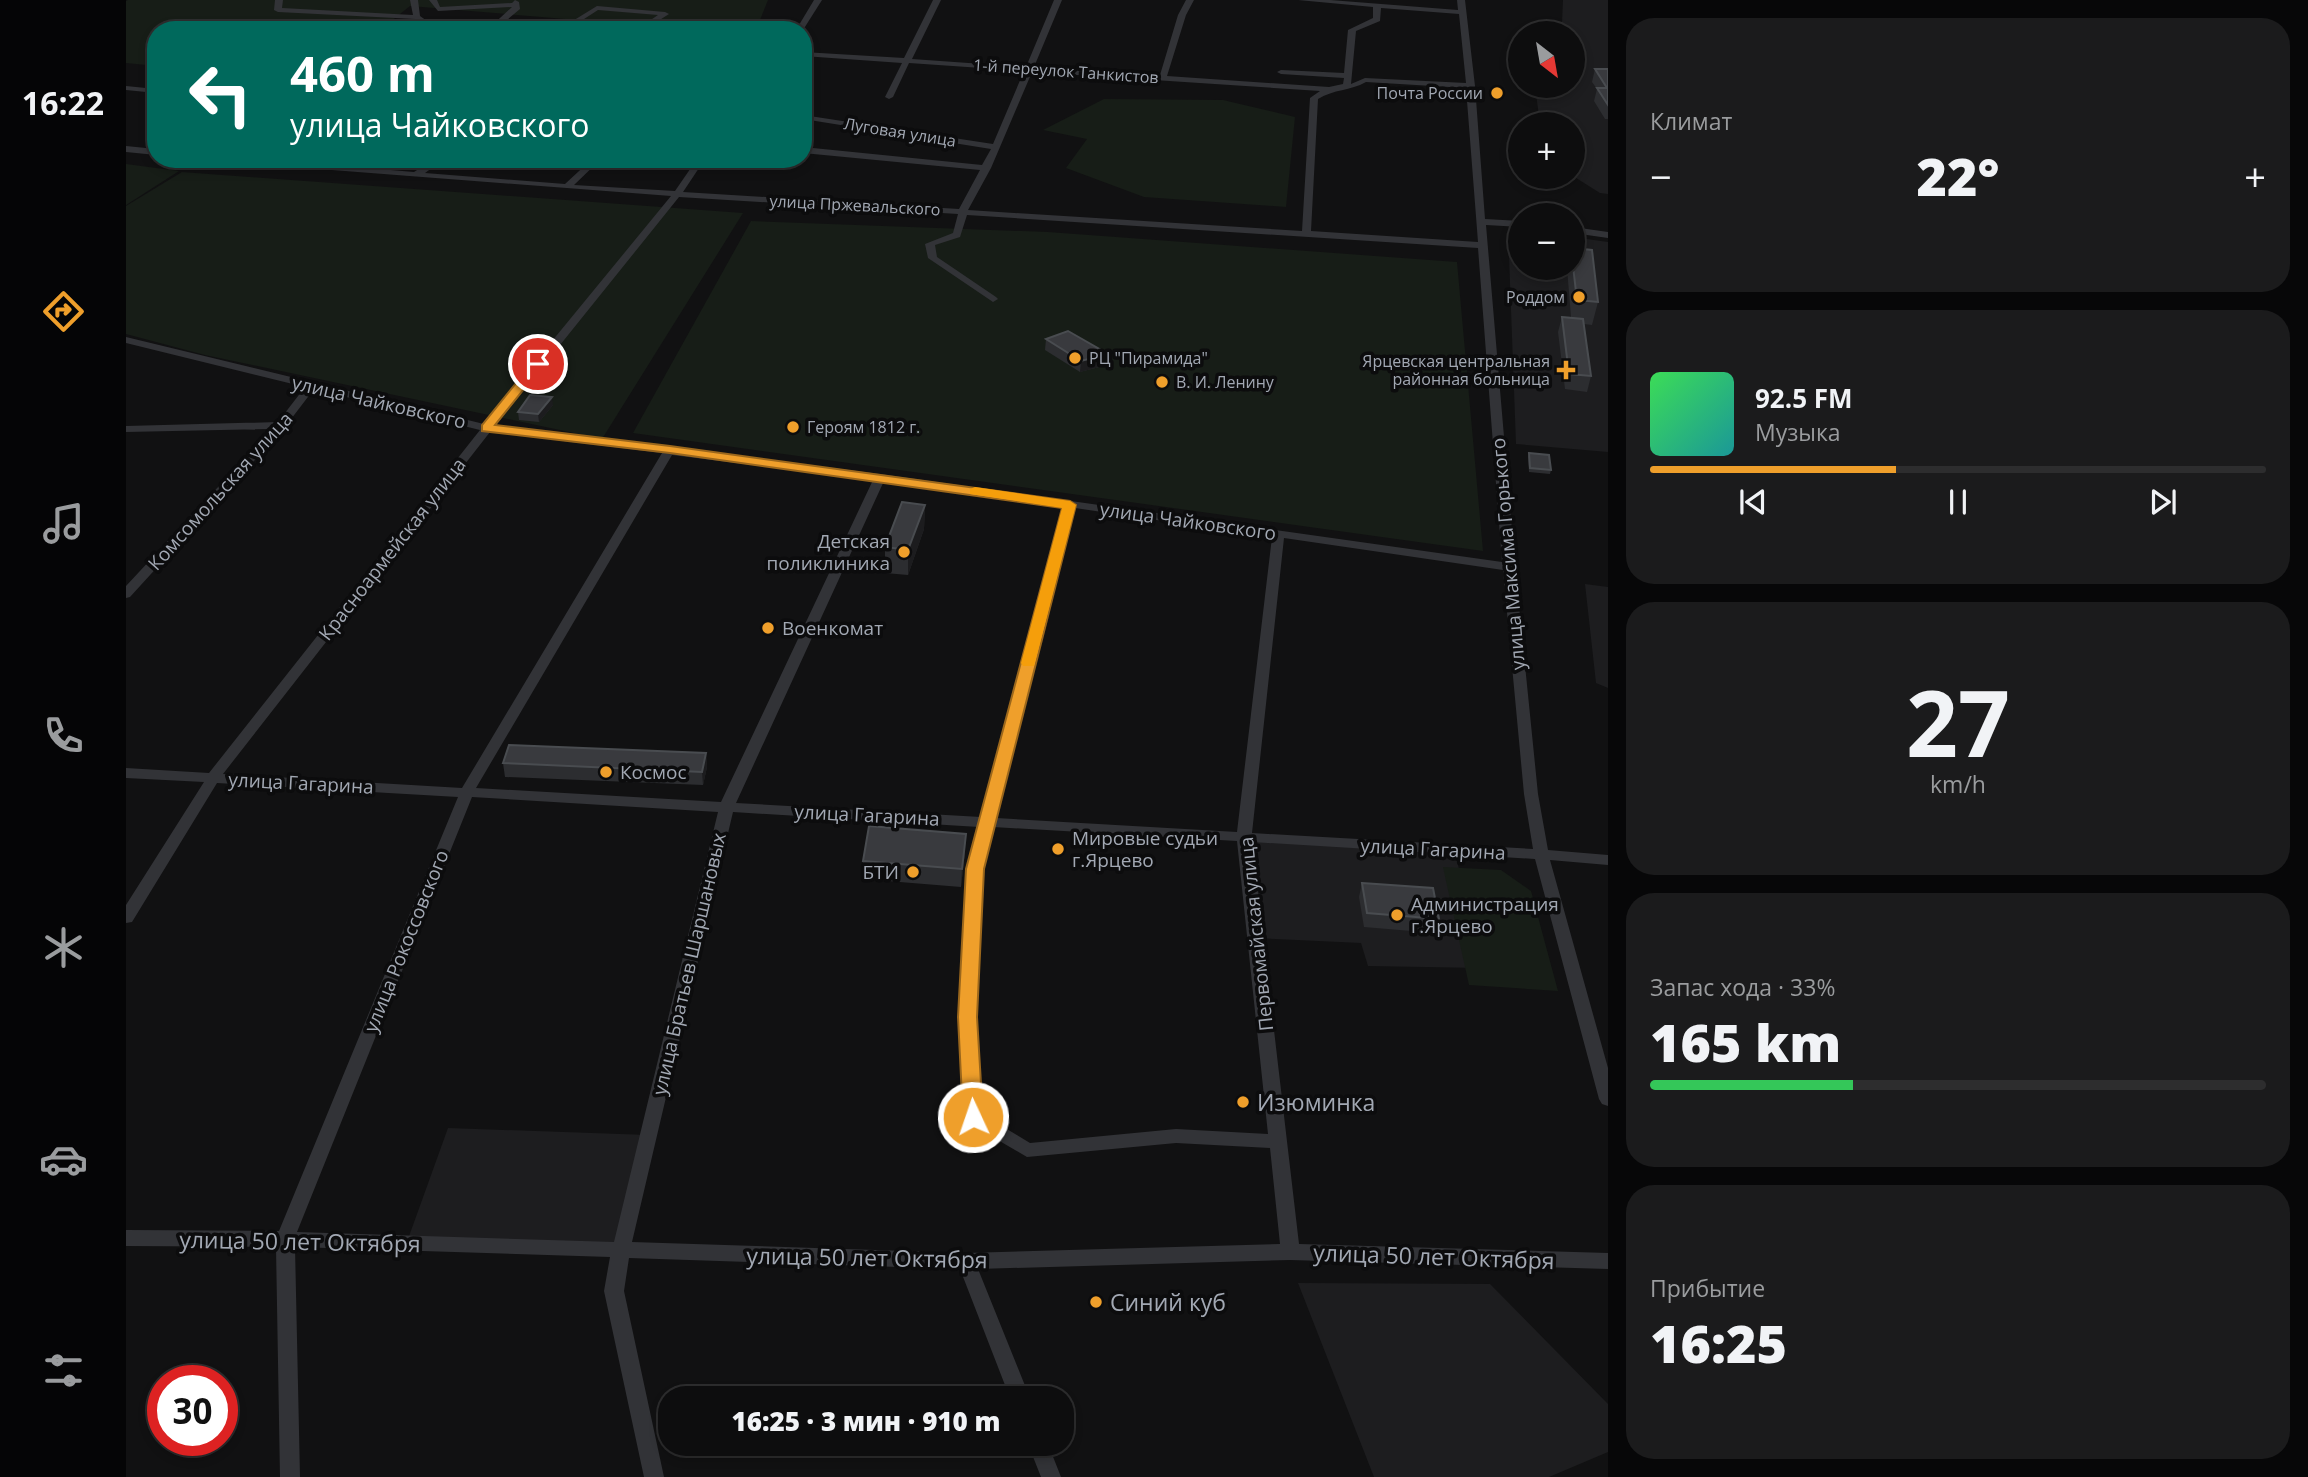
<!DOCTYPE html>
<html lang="ru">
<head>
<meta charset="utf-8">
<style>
  :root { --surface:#0d0d0e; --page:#1b1b1c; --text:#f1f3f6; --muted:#9a9c9e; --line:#2d2d2e; --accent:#ef9f2b }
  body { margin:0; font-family:"Open Sans",sans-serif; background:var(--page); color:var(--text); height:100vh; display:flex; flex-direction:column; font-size:26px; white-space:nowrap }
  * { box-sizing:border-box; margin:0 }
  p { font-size:23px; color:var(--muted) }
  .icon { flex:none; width:38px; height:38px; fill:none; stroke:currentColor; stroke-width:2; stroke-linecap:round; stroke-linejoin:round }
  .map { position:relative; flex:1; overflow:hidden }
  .drawer { display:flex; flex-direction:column; gap:18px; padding:18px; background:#070708; width:700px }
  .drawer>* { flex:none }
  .hud { position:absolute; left:21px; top:21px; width:665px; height:147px; border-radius:28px; box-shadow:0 4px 10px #0003,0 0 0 2px var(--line); background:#00695c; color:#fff; overflow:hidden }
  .needle { width:46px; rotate:149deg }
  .tools { position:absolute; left:1382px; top:21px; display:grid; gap:14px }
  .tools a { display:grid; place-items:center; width:77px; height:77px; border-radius:50%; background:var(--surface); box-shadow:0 4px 10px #0003,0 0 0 2px var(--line); font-size:35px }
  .speed { position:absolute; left:21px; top:1365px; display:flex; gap:14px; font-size:35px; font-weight:700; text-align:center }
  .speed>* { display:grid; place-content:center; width:91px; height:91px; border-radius:50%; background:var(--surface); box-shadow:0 4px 10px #0003,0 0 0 2px var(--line); line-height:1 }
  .speed .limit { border:10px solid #d22; background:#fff; color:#111 }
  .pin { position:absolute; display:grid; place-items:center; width:60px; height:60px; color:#fff; margin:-30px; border:4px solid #fff; border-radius:50%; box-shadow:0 2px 7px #0007 }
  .me { position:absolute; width:77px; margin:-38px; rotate:357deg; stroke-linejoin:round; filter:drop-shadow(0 0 5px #0008) }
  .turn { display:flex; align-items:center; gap:24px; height:147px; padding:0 28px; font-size:32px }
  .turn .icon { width:91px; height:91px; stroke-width:2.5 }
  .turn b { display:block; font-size:49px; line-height:60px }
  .big { font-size:52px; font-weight:800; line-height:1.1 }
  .drawer .tile { flex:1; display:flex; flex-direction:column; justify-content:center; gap:10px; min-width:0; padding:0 24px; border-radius:28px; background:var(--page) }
  .drawer .dial { align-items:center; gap:0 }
  .dial b { font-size:91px; line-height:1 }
  .song { display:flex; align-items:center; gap:21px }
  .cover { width:84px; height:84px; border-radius:10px; background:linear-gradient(135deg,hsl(130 70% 55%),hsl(180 70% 35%)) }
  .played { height:7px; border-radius:4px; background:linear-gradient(90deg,var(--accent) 40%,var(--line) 40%) }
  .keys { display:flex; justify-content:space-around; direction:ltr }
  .heat { display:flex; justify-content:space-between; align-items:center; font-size:38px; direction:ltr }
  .charge { height:10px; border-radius:5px; background:linear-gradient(90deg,#34c759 33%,var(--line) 0) }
  .trip { position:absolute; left:532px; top:1386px; width:416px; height:70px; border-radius:28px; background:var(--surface); box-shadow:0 4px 10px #0003,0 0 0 2px var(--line); font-weight:800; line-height:70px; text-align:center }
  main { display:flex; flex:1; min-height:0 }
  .dock { display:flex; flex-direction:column; width:126px; justify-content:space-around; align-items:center; background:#050506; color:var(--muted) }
  .dock .icon { width:49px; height:49px }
  .dock .active { color:var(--accent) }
  .dock b { font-size:32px; color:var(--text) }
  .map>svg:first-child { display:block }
  .built { fill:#1d1d1f }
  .green { fill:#171d17 }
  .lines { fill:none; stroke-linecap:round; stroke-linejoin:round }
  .minor { fill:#323337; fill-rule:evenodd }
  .wall { fill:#2c2d30 }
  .shaded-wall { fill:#1c1c1e }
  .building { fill:#393a3e; stroke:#494c50; stroke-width:2 }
  .route { fill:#ef9f2b; stroke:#9b671c; stroke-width:2 }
  .slow { fill:#f59e0b }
  .poi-dot { fill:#ef9f2b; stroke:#0c0c0d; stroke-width:2.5 }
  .labels { text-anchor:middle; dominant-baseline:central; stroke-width:7; stroke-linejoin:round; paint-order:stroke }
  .far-street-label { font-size:16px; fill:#a2a8b3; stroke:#0c0c0d }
  .far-poi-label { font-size:16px; fill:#a2a8b3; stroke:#0c0c0d; text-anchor:end }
  .street-label { font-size:19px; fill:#a2a8b3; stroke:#0c0c0d }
  .poi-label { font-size:19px; fill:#a2a8b3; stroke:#0c0c0d; text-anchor:start }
  .near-poi-label { font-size:23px; fill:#a2a8b3; stroke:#0c0c0d; text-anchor:start }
  .near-street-label { font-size:23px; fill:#a2a8b3; stroke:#0c0c0d }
</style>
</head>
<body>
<main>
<nav class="dock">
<b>16:22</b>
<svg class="icon active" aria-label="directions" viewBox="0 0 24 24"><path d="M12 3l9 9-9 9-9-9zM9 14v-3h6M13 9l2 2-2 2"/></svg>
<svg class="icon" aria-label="music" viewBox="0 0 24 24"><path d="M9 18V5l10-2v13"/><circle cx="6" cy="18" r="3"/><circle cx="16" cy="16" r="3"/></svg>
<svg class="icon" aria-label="phone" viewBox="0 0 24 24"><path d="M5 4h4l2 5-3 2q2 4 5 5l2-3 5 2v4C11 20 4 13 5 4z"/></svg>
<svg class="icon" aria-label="climate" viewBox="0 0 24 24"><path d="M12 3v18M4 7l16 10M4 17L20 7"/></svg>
<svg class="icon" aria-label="car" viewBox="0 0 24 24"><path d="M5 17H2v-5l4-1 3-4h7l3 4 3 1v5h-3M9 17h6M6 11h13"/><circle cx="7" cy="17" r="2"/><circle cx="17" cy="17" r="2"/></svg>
<svg class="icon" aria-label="filters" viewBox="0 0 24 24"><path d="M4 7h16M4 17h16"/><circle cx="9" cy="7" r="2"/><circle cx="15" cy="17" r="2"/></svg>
</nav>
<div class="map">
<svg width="1482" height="1477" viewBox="0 0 1482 1477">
  <rect width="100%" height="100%" fill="#111112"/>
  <g class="built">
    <path d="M1437 0H1482V194L1474 193 1447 176V124H1414L1409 86H1447V33H1403V24L1436 23Z"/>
    <path d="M1382 229 1395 230V268H1447V237L1482 242V452L1390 444Z"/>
    <path d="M1459 584 1482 587V688L1470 683Z"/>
    <path d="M1119 841 1329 852 1356 968 1242 966 1235 943 1131 938Z"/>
    <path d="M322 1128 522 1135 495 1250 282 1239Z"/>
    <path d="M1172 1283 1364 1284 1482 1404V1452L1423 1477H1248Z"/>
  </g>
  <g class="green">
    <path d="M642 0 630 30H571L284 6 254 30H30V66L0 63V1L2 0Z"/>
    <path d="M978 99 1097 100 1169 117 1160 207 1018 197 940 168 961 139 917 130Z"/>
    <path d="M0 164 53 171 0 205Z"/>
    <path d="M56 172 617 213 476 439 79 355 0 334V206Z"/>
    <path d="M625 221 922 232 1331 262 1357 551 507 433Z"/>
    <path d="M1317 867 1375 870 1405 891 1432 991 1343 985Z"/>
  </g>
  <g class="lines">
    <g class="minor">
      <path d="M149 0H157L156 8 287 15 284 0H292L294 16 308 26 335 30H301L302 28 289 19 152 12 148 10Z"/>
      <path d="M303 0H311L314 7 386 3 389 0 393 2 394 9 369 30H361L386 7 312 11Z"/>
      <path d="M688 0H696L677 30H670Z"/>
      <path d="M807 0H815L786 59 900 67 928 0H936L908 67 1034 75 1052 15 1060 0H1068L1060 15 1041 76 1203 87 1217 84 1218 78 1155 74 1151 72 1155 70 1218 73 1222 30 1247 18V7L1172 0H1204L1332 10 1331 0H1339L1349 86 1359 219 1395 221V227L1360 225 1389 566 1412 794 1422 850 1482 855V865L1424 860 1482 1068V1106L1476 1104 1473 1099 1409 859 1126 842 1173 1244 1482 1253V1269L1164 1260 852 1269 904 1398H884L834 1269 503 1258 498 1291 538 1477H518L478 1291 484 1257 169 1247 174 1477H154L150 1247 0 1246V1230L153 1231 332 797 91 783 6 922 0 923V905L78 782 0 778V768L83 773 354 430 188 389 159 427 4 597 0 598V586L146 429 0 432V426L152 422 179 387 0 343V337L358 424 545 196 101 162 97 159H135L288 172 308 159H318L299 173 439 184 466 159H475L448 185 549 191 571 159H579L557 192 833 209 854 170 677 153V147L856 165 865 149 677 119V115L867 144 898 71 783 63 767 97 763 99 759 97 776 63 677 56V52L778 58ZM1255 8 1333 14 1340 83 1239 78 1225 84 1230 31 1254 21ZM906 72 1194 91 1184 98 1176 231 842 210 865 168ZM1240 82 1340 88 1352 242 1185 231 1192 99C1208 89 1224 91 1240 82ZM553 197 832 214 827 233 799 244 802 258 867 302 872 299 870 297 811 257 809 245 834 237 841 215 1352 248 1376 562 754 474 549 448 544 446 540 447 369 426ZM364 432 536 453 336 788 97 774ZM546 455 747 480 595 802 350 788ZM758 481 938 507 855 817 610 803ZM949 508 1146 537 1111 832 870 818ZM1158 538 1377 570 1398 794 1407 849 1126 833ZM346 797 592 812 488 1242 171 1232ZM607 812 853 827 841 869 834 1017 838 1117 841 1122 901 1157 1050 1143 1144 1148 1154 1244 840 1253 506 1242ZM867 827 1111 841 1142 1134 1050 1129 904 1143 856 1114 850 1017 857 869Z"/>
      <path d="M471 6 539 12 543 14 518 30H510L532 15 472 10 441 30H432Z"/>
      <path d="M0 86 30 89V93L0 90Z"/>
      <path d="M0 146 30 149V155L0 152Z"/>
      <path d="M1447 227 1482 232V238L1447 233Z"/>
      <path d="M902 1444H922L935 1477H915Z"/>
    </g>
  </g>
  <g class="wall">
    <path d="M1469 69H1482V119H1479L1468 101 1471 89 1466 82Z"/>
    <path d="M1441 268H1447L1472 302 1466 325 1458 324 1465 376 1461 392 1439 389 1432 332 1436 317H1445Z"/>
    <path d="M920 339 982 354 981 365 954 372 919 350Z"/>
    <path d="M427 405 413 422 393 420 392 412Z"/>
    <path d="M1403 453 1425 470 1424 474 1403 472 1402 457Z"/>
    <path d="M799 505 798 529 782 575 759 573V547Z"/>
    <path d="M580 753 581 767 577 785 379 777 377 763Z"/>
    <path d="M839 852 835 887 737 879V861Z"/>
    <path d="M1236 883 1313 919 1309 933 1238 927 1233 897Z"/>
  </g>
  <g class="shaded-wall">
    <path d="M982 354 981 365 954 372 955 361Z"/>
    <path d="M426 397 427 405 413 422 412 414Z"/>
    <path d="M799 505 798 529 782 575V550Z"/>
    <path d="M580 753 581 767 577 785 576 772Z"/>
    <path d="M840 834 839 852 835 887 836 869Z"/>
  </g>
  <g class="building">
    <path d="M1469 69H1482V105L1471 88H1481Z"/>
    <path d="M1447 248 1466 250 1472 302 1451 300 1447 266Z"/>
    <path d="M1436 317 1457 319 1465 376 1443 374Z"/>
    <path d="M942 331 982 354 955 361 920 339Z"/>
    <path d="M404 395 426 397 412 414 392 412Z"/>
    <path d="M1403 453 1423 455 1425 470 1404 468Z"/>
    <path d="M776 502 799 505 782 550 759 547Z"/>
    <path d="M383 745 580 753 576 772 377 763Z"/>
    <path d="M743 826 840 834 836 869 737 861Z"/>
    <path d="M1236 883 1307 888 1313 919 1241 913Z"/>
  </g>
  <path class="route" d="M412 360 418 364 369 425 544 446 944 501 950 505 858 869 851 1017 857 1117 854 1123 847 1125 840 1123 837 1117 832 1017 840 869 936 508 544 453 356 431V425L408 361Z"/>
  <path class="slow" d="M849 487 944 501 950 505 908 666H897L895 663 936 508 844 494V489Z"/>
  <g class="poi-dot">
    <circle cx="1371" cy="93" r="7"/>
    <circle cx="1453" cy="297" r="7"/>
    <circle cx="949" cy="358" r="7"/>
    <path d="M1436.5 359.5h7v7h7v7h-7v7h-7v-7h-7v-7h7z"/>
    <circle cx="1036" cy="382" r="7"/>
    <circle cx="667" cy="427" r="7"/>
    <circle cx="778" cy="552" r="7"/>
    <circle cx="642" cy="628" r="7"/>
    <circle cx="480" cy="772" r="7"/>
    <circle cx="932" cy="849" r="7"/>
    <circle cx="787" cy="872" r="7"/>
    <circle cx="1271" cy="915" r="7"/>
    <circle cx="1117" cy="1102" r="7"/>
    <circle cx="970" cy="1302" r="7"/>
  </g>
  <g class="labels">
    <g class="far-street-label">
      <text transform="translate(940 71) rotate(4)">1-й переулок Танкистов</text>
      <text transform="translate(774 132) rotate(9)">Луговая улица</text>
      <text transform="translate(729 205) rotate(3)">улица Пржевальского</text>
    </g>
    <g class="far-poi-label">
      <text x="1357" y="93">Почта России</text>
      <text x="1439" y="297">Роддом</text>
      <text x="963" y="358" text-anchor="start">РЦ "Пирамида"</text>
      <text x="1424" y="361">Ярцевская центральная<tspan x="1424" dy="18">районная больница</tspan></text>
      <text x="1050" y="382" text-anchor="start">В. И. Ленину</text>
      <text x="681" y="427" text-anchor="start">Героям 1812 г.</text>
    </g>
    <g class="street-label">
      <text transform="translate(253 402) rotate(13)">улица Чайковского</text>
      <text transform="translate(94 491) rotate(-48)">Комсомольская улица</text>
      <text transform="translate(1062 521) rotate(8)">улица Чайковского</text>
      <text transform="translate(266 549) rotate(-52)">Красноармейская улица</text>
      <text transform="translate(1382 554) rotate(-95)">улица Максима Горького</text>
      <text transform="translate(175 783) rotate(3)">улица Гагарина</text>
      <text transform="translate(741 815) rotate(3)">улица Гагарина</text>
      <text transform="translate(1307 849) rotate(3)">улица Гагарина</text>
      <text transform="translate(1130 934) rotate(-96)">Первомайская улица</text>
      <text transform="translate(280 941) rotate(-68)">улица Рокоссовского</text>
      <text transform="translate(563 964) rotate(-77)">улица Братьев Шаршановых</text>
    </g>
    <g class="poi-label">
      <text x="764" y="541" text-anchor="end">Детская<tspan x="764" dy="22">поликлиника</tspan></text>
      <text x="656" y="628">Военкомат</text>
      <text x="494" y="772">Космос</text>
      <text x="946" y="838">Мировые судьи<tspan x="946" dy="22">г.Ярцево</tspan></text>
      <text x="773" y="872" text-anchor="end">БТИ</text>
      <text x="1285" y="904">Администрация<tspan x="1285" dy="22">г.Ярцево</tspan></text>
    </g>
    <g class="near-poi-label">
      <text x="1131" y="1102">Изюминка</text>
      <text x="984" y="1302">Синий куб</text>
    </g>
    <g class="near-street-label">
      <text transform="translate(174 1241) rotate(1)">улица 50 лет Октября</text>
      <text transform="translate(1308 1256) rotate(2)">улица 50 лет Октября</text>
      <text transform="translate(741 1257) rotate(1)">улица 50 лет Октября</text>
    </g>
  </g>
</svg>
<div class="tools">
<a><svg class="needle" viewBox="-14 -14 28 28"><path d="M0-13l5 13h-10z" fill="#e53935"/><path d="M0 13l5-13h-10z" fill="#9a9c9e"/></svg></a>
<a>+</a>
<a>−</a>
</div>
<div class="speed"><div class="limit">30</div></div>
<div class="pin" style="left:412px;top:364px;background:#d93025"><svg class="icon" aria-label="arrive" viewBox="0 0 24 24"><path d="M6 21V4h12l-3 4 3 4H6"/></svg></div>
<svg class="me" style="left:847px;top:1117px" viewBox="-20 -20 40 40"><circle r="17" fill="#ef9f2b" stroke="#fff" stroke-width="3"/><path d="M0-11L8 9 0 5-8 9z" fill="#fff"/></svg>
<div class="trip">16:25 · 3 мин · 910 m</div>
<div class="hud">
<div class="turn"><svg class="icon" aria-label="left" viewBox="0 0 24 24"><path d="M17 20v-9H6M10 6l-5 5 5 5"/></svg><div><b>460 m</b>улица Чайковского</div></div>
</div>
</div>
<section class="drawer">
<div class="tile"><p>Климат</p>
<div class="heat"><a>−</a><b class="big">22°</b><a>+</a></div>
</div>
<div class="tile">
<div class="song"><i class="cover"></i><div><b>92.5 FM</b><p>Музыка</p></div></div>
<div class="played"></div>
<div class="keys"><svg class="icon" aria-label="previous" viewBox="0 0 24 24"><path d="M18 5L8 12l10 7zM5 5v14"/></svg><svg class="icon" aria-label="pause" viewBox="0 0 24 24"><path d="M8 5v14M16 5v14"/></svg><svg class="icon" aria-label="next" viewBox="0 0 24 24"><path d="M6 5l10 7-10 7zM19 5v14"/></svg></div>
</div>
<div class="tile dial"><b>27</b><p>km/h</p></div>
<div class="tile"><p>Запас хода · 33%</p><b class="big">165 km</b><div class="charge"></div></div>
<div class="tile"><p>Прибытие</p><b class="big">16:25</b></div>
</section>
</main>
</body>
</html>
